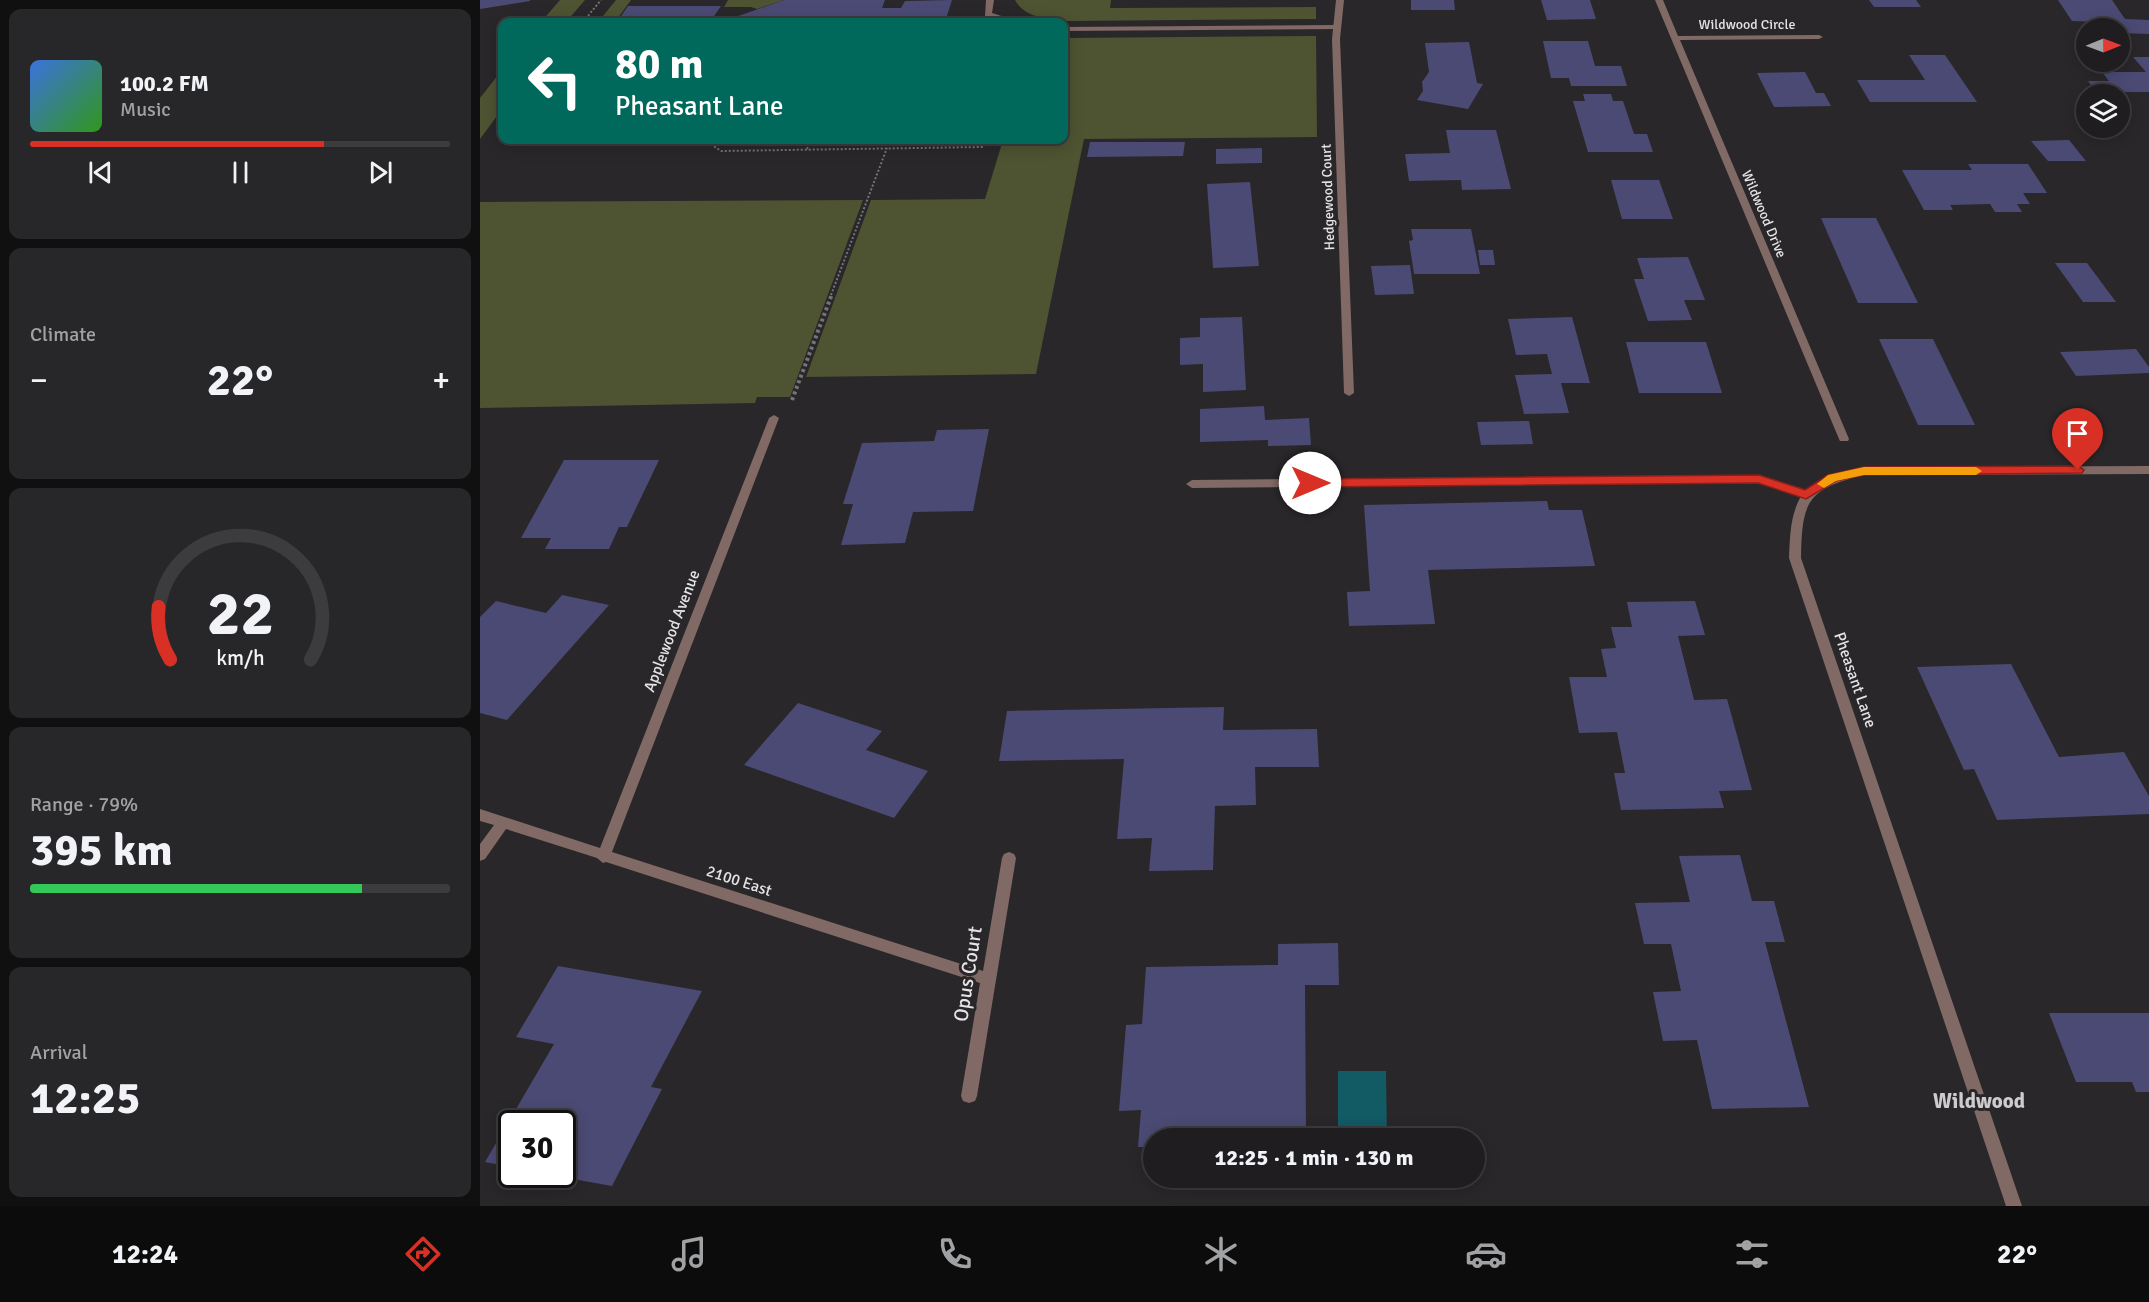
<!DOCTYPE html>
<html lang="en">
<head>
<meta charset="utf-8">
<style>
  :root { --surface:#1f1d1f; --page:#272628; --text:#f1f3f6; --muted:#a1a2a4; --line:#3c3b3d; --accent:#d93025 }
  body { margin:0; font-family:Signika,sans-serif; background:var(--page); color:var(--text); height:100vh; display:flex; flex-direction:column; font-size:22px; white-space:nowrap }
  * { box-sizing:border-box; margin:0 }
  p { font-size:20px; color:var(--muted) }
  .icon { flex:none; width:33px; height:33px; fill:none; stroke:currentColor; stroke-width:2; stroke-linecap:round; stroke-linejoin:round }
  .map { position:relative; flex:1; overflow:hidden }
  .side { display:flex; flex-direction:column; gap:9px; padding:9px; background:#111011; width:480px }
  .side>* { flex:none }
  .top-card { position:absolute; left:18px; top:18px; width:570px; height:126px; border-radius:12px; box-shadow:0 3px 15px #0003,0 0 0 2px var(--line); background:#00695c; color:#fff; overflow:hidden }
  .needle { width:39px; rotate:89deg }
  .tools { position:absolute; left:1596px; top:18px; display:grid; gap:12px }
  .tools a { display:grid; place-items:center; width:54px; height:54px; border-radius:50%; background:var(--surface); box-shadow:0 3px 15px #0003,0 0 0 2px var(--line); font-size:30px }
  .speed { position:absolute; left:18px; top:1110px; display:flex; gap:12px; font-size:30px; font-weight:700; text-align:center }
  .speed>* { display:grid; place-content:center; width:78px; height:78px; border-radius:50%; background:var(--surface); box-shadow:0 3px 15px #0003,0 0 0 2px var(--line); line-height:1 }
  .speed .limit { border:3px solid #111; border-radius:9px; background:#fff; color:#111 }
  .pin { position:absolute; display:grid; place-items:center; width:51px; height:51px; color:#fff; margin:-62px -26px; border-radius:50% 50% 50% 0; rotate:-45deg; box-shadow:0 0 6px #0007 }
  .pin .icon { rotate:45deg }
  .me { position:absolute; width:66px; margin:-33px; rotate:90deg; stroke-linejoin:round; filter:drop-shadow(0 0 4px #0008) }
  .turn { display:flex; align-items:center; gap:21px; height:126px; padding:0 18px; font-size:27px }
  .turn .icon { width:78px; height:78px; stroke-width:2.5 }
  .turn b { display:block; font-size:42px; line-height:51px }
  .big { font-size:45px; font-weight:700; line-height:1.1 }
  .side .card { flex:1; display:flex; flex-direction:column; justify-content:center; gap:9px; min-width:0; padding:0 21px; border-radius:12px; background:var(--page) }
  .side .dial { align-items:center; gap:0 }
  .dial svg { height:156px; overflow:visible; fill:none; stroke:var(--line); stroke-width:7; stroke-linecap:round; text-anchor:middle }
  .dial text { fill:var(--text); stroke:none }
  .song { display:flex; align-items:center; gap:18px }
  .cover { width:72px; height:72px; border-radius:9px; background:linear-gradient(135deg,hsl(220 70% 55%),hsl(110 70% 35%)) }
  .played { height:6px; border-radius:3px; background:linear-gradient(90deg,var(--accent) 70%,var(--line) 70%) }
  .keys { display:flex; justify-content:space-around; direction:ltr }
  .heat { display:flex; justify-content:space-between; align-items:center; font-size:33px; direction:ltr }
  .charge { height:9px; border-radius:4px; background:linear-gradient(90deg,#34c759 79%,var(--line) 0) }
  .trip { position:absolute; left:663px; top:1128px; width:342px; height:60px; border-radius:30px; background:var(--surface); box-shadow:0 3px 15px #0003,0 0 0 2px var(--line); font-weight:700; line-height:60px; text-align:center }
  .tabs { display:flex; height:96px; justify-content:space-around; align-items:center; background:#0c0c0c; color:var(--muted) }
  .tabs .icon { width:42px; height:42px }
  .tabs .active { color:var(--accent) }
  .tabs b { font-size:27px; color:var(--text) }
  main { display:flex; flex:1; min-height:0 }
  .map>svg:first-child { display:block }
  .green { fill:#4e5332 }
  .water { fill:#125a64 }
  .building { fill:#4b4a74 }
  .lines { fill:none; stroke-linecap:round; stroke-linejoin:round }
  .path-far1 { stroke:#767476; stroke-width:2; stroke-dasharray:2 2; stroke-linecap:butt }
  .path { stroke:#767476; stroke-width:4; stroke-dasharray:3 3; stroke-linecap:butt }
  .lane { fill:#816965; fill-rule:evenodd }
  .street { fill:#816965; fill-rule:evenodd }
  .route { fill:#d93025; stroke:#8d1f18; stroke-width:1.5 }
  .slow { fill:#f59e0b }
  .labels { text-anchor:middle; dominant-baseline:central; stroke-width:6; stroke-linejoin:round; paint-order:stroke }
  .far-street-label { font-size:14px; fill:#e5e3e5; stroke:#292729 }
  .street-label { font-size:16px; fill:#e5e3e5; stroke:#292729 }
  .near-street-label { font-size:20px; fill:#e5e3e5; stroke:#292729 }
  .near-neighbourhood-label { font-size:21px; font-weight:bold; fill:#cecbce; stroke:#292729 }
</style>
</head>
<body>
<main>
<section class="side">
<div class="card">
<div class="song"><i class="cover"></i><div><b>100.2 FM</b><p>Music</p></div></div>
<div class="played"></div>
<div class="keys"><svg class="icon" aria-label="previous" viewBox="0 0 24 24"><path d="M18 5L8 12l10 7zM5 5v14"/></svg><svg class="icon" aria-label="pause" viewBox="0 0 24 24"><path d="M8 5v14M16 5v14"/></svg><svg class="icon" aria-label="next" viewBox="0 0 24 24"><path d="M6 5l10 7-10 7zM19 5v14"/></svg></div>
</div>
<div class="card"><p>Climate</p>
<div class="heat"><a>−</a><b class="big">22°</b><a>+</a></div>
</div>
<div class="card dial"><svg viewBox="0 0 100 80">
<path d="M14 69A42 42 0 1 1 86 69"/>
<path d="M14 69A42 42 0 0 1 8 42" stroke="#d93025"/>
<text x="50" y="56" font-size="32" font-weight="700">22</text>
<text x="50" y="72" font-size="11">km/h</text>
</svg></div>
<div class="card"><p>Range · 79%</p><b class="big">395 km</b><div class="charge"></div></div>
<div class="card"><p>Arrival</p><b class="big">12:25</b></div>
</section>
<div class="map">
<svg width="1669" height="1206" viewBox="0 0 1669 1206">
  <rect width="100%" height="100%" fill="#292729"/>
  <g class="green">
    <path d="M80 0H105L86 22H61Z"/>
    <path d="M136 0H151L135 22H118Z"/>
    <path d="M248 0H304L277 9 271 7H244Z"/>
    <path d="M535 0H631L630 8 836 7V19L589 21C570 19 545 19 535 0Z"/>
    <path d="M836 36 837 137 604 139 556 374 326 377 391 200 505 199 523 140H584V38Z"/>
    <path d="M22 70V109L0 139V98Z"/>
    <path d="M383 200 310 397H277L275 403 0 408V202Z"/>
  </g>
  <path class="water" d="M858 1071H906L907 1138H858Z"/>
  <g class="building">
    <path d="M0 0H50V1L0 9Z"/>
    <path d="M304 0H405L402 8H421L425 1 472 0 465 22H241Z"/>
    <path d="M931 0H974L975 10H931Z"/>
    <path d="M1061 0H1110L1116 19 1067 20Z"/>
    <path d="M1389 0H1436L1441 7H1394Z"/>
    <path d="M1578 0H1632L1645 19 1669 20V34L1640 33V28H1624L1620 22 1592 21Z"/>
    <path d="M148 6H241L230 22H137Z"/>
    <path d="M1063 41H1108L1115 66H1141L1147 86H1091L1089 78H1071Z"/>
    <path d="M989 42 997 83 1003 84 988 109 937 100 943 91 942 82 949 72 945 43Z"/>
    <path d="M1429 55H1465L1497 102H1390L1377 80H1445Z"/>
    <path d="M1653 57H1669V92H1616L1608 81H1629L1622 72H1666Z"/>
    <path d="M1325 72 1336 93H1344L1351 106 1294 107 1277 73Z"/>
    <path d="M1103 94H1131L1133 101H1143L1154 134H1167L1173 152H1108L1093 101H1105Z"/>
    <path d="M966 130H1016L1031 189 982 190 981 180 929 181 925 154 970 153Z"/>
    <path d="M1589 140 1606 161H1568L1551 141Z"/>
    <path d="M610 142H705L703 156 607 157Z"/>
    <path d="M782 148V163L736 164V149Z"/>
    <path d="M1488 164H1548L1567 193H1543L1550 204H1537L1542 212H1515L1510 204 1470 205 1473 210H1444L1422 170H1492Z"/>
    <path d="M1131 180H1179L1193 219H1142Z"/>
    <path d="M770 182 779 266 733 268 727 184Z"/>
    <path d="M1341 218H1396L1438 303H1378Z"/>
    <path d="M931 229H991L1000 274H934L929 241 933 240Z"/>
    <path d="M998 250H1013L1015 265H1000Z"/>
    <path d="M1208 257 1225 300H1204L1212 320 1168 321 1154 279H1164L1157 258Z"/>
    <path d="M1575 263H1607L1636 302H1603Z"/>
    <path d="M930 265 934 294 895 295 891 266Z"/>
    <path d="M762 317 766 390 723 392V364L700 365V338L720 337V318Z"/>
    <path d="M1092 317 1110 383H1081L1089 413 1044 414 1035 375 1072 374 1067 354 1036 355 1028 319Z"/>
    <path d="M1399 339H1453L1495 425H1438Z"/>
    <path d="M1146 342H1226L1242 393H1159Z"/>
    <path d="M1656 349 1669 367V373L1596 376 1580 352Z"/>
    <path d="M784 406 785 420 829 418 831 445 788 446V440L720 442V409Z"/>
    <path d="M1049 421 1053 444 1001 445 997 422Z"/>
    <path d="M509 429 493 511 433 512 425 543 361 545 373 504H363L382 443 454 441 457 430Z"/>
    <path d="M84 460H179L147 527H139L129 549H65L71 538H41Z"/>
    <path d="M1067 501 1069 510H1102L1115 566 948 570 955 624 869 626 867 592 890 591 884 505Z"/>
    <path d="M82 595 129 605 27 720 0 713V617L16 601 66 613Z"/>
    <path d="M1215 601 1225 635 1198 636 1214 700 1247 699 1272 790 1239 791 1244 808 1141 810 1134 773H1145L1137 732 1099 733 1089 677H1127L1121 649 1136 648 1131 627H1152L1147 602Z"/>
    <path d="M1531 664 1579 757 1644 752 1669 796V814L1517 820 1494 769 1484 770 1437 667Z"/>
    <path d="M318 703 402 731 386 750 448 771 414 818 264 765Z"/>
    <path d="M744 707 743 730 837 729 839 767H775L776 805 735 806 733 870 669 871 672 838 637 839 644 759 519 761 527 711Z"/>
    <path d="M1260 855 1272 901H1294L1305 942H1285L1329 1107 1232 1109 1217 1040 1183 1041 1173 992 1201 991 1191 944H1164L1155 903 1210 902 1199 856Z"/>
    <path d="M858 943 859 985H825L826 1138H674V1147H658L661 1110 639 1111 646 1025 662 1024 666 967 798 965V944Z"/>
    <path d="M78 966 222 991 171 1087 182 1089 132 1186 76 1176 82 1174V1124H32V1167L5 1162 74 1044 36 1037Z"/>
    <path d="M1569 1013H1669V1092H1656L1652 1082H1596Z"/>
    <path d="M688 1178H826L827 1184 688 1186Z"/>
  </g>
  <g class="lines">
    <g class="path-far1">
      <path d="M103 22 121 0"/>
      <path d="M224 140 241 151 503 147 506 140"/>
      <path d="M327 149 332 140"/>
      <path d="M351 295 407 148"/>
    </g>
    <path class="path" d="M312 400 352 294"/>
    <g class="lane">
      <path d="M506 0H514L512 13 534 20V22H525L505 16Z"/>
      <path d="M857 25 861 27 860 29 584 31V27Z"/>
    </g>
    <g class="street">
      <path d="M856 0H864L860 39 874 393 869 396 864 393 852 39Z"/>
      <path d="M1175 0H1183L1198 36 1339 35 1343 37 1339 39 1200 40 1369 439 1368 441H1360L1359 439Z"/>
      <path d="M294 415 299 418 132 852 503 971 522 858 524 854 529 852 534 854 536 858 497 1096 495 1101 489 1103 483 1101 481 1096 500 983 126 862 123 863 117 858 26 829 5 859 0 861V844L14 825 0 821V809L120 848 289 418Z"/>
      <path d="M1669 466V474L1384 475C1327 489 1322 501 1321 558L1542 1206H1526L1309 558C1310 536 1310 516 1321 496L1278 483 712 488 706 484 712 480 1279 475 1327 490 1344 479 1384 467Z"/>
    </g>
  </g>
  <path class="route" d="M1598 466 1604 470 1602 473 1384 475 1356 481 1326 499 1278 483 830 487 824 483 830 479 1279 475 1325 490 1348 475 1384 467Z"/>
  <path class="slow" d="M1384 467H1496L1502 471 1496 475H1384L1356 481 1344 488 1337 484 1348 475Z"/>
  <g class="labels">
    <g class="far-street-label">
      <text x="1267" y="24">Wildwood Circle</text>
      <text transform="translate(848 197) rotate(-92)">Hedgewood Court</text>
      <text transform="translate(1284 214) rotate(67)">Wildwood Drive</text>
    </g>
    <g class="street-label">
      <text transform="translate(192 631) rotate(-69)">Applewood Avenue</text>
      <text transform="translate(1375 680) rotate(71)">Pheasant Lane</text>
      <text transform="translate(259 881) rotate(18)">2100 East</text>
    </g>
    <g class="near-street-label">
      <text transform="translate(488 974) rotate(-81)">Opus Court</text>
    </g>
    <g class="near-neighbourhood-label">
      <text x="1499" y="1101">Wildwood</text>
    </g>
  </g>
</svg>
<div class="tools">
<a><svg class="needle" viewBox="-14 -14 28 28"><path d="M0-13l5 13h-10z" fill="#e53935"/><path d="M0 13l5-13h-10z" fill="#a1a2a4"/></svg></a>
<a><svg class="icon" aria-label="layers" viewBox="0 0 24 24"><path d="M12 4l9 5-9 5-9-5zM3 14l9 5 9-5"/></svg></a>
</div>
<div class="speed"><div class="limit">30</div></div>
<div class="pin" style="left:1598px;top:470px;background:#d93025"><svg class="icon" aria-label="arrive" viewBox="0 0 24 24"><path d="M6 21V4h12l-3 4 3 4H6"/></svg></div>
<svg class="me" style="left:830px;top:483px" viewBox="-20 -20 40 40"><circle r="19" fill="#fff"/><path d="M0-13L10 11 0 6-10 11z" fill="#d93025"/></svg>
<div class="trip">12:25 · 1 min · 130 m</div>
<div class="top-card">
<div class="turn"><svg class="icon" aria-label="left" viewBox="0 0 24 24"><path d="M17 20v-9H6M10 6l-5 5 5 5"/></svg><div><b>80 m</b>Pheasant Lane</div></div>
</div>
</div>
</main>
<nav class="tabs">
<b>12:24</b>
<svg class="icon active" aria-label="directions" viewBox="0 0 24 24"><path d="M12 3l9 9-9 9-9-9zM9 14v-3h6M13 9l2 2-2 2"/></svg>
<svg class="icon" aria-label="music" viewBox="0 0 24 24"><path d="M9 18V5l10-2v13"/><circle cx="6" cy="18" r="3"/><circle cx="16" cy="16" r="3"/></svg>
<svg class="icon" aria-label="phone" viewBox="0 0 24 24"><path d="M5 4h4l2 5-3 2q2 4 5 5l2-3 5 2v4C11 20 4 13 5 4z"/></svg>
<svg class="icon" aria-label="climate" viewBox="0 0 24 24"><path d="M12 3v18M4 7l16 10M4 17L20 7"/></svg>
<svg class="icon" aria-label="car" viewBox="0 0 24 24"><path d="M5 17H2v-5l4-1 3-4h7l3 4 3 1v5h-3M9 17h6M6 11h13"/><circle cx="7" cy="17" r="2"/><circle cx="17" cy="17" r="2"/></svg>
<svg class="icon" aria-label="filters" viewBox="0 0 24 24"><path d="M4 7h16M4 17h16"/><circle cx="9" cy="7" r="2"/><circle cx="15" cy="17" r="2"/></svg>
<b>22°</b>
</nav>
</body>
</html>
